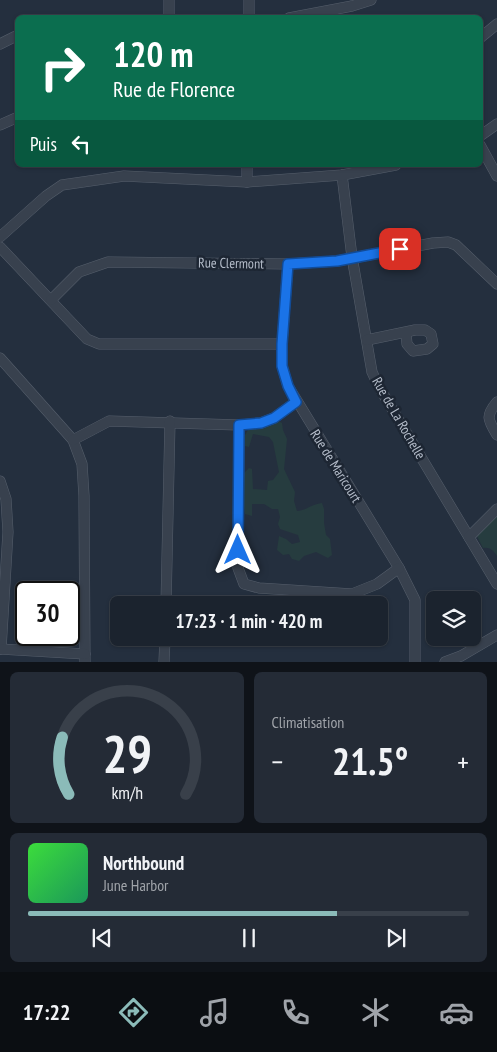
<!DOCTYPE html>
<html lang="fr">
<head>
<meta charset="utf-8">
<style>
  :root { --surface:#1b232e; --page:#242b36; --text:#f1f3f6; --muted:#a0a4aa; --line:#39404a; --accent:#8bbbb9 }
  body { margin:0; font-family:"PT Sans Narrow",sans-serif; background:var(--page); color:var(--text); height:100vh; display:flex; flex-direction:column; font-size:19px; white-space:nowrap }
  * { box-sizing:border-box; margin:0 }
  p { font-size:16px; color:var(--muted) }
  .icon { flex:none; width:28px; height:28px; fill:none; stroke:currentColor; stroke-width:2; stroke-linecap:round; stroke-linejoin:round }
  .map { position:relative; height:662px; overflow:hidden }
  .side { display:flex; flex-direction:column; gap:10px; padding:10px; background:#0f1319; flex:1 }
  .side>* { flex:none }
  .banner { position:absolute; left:15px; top:15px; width:468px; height:152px; border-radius:8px; box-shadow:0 1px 4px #0004,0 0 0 1px var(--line); background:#0b6e4f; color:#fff; overflow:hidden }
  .controls { position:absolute; left:426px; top:591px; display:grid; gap:10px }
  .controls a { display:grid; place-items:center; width:55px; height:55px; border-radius:8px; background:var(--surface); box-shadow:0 1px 4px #0004,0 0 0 1px var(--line); font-size:25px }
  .speed { position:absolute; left:15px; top:581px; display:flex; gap:10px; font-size:25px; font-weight:700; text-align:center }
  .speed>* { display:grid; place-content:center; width:65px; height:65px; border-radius:50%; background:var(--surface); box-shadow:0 1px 4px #0004,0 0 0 1px var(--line); line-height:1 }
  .speed .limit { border:2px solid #111; border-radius:8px; background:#fff; color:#111 }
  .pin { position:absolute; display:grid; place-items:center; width:42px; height:42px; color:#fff; margin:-21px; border-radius:10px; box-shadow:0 2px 8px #0006 }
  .me { position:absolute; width:55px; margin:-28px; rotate:0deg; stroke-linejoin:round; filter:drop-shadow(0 0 4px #0008) }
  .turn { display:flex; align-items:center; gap:18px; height:105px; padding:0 15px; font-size:22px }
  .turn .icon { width:65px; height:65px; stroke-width:2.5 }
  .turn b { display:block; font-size:35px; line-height:42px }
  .then { display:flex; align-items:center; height:48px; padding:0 15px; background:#0003; gap:10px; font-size:19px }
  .big { font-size:38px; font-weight:700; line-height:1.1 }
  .side .widget { flex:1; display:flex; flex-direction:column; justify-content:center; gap:8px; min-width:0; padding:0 18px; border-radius:8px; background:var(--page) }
  .side .dial { align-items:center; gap:0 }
  .dial svg { height:130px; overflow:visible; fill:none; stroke:var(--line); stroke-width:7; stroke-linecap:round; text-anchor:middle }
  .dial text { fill:var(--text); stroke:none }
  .song { display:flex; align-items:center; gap:15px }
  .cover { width:60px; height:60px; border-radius:8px; background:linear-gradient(135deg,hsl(120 70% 55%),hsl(150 70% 35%)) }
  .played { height:5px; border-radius:2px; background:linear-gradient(90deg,var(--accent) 70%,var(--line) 70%) }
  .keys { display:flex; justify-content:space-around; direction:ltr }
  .heat { display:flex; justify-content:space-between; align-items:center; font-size:28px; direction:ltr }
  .side .tiles { flex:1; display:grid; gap:10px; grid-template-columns:1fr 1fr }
  .widget:last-child { grid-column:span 2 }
  .trip { position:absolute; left:110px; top:596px; width:278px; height:50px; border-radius:8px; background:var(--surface); box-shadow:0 1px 4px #0004,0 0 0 1px var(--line); font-weight:700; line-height:50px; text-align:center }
  .menu { display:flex; height:80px; justify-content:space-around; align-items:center; background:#0b0e12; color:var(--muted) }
  .menu .icon { width:35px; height:35px }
  .menu .active { color:var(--accent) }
  .menu b { font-size:22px; color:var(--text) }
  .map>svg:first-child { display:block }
  .green { fill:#263c3f }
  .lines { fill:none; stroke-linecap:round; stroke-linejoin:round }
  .minor-casing { stroke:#565f6c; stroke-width:11 }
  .minor { stroke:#38414e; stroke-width:10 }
  .route-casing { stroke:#114b97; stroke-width:12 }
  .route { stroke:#1a73e8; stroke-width:9 }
  .labels { text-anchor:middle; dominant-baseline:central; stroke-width:5; stroke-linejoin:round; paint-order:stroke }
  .street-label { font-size:14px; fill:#b4bcc9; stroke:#1d2633 }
</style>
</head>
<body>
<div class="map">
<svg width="497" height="662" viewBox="0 0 497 662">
  <rect width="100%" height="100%" fill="#242f3e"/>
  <g class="green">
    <path d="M278 421 282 423 283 430 287 439 284 469 295 492 294 501 297 511C305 511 312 504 322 503L324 509V523L326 535 330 539 332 555 328 558 316 552 304 556 299 561 292 559 289 554 283 555 277 550 279 536 286 539 292 544 300 542 298 535 280 529 278 524 280 517 278 509H272L264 504H252V516L245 514 244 507V473L249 468 252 469 253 489 267 490 268 481 273 480 279 472 273 442 269 437 253 434 249 447 245 446V435L248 430 265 427Z"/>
    <path d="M497 515V556C493 550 490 547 483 548L476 534Z"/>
  </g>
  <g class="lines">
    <defs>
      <g id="minor">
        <path d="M249 0V18H251"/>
        <path d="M169 18V0"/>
        <path d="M289 18 352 6 371 0"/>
        <path d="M480 38 497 24"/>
        <path d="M0 44 18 35"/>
        <path d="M0 125 18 117"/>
        <path d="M480 136 497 124"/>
        <path d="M480 145 497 176"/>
        <path d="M342 175 352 257 372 372 379 387 497 584"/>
        <path d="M247 182V165"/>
        <path d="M0 237 46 196 62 185 124 176 247 182 342 175 396 165"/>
        <path d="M0 247 87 339 99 344H282"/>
        <path d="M288 264 282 344V366L288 386 399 568 415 600V662"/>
        <path d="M51 300 79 272 108 262 288 264 337 261 433 243 448 242 456 245 497 284"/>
        <path d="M367 340 415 330H425L431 334 433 344 427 349 413 351 407 344 406 333"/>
        <path d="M0 358 73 440 82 464 84 496 85 662"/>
        <path d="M497 402C485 416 488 420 497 435"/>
        <path d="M239 425 238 568 244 584 259 588 352 594 377 584 399 568"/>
        <path d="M73 440 109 421 239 425 261 423 274 418 296 402"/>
        <path d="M0 481 6 499 8 532 1 649"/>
        <path d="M469 537 497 509"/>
        <path d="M166 605 170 421"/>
        <path d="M0 649 85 654"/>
        <path d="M164 662 165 638"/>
        <path d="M445 662 461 656 497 635"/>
      </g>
    </defs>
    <use href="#minor" class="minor-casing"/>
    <use href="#minor" class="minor"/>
  </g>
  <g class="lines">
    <defs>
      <path id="route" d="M238 550 239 425 261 423 274 418 296 402 288 386 282 366V344L288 264 337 261 400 249"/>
    </defs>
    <use href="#route" class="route-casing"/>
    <use href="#route" class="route"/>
  </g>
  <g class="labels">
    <g class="street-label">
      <text transform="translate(231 263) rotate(1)">Rue Clermont</text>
      <text transform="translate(399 418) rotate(60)">Rue de La Rochelle</text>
      <text transform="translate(336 466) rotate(58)">Rue de Maricourt</text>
    </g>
  </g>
</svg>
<div class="controls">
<a><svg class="icon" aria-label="layers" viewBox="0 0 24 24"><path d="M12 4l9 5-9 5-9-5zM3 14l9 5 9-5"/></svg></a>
</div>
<div class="speed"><div class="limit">30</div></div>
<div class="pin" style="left:400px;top:249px;background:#d93025"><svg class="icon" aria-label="arrive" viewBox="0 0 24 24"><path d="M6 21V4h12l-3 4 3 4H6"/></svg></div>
<svg class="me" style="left:238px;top:550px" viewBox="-20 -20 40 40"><path d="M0-17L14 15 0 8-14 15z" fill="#1a73e8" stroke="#fff" stroke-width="4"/></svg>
<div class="trip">17:23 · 1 min · 420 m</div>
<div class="banner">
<div class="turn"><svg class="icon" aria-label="right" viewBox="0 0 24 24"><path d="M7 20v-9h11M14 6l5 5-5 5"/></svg><div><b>120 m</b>Rue de Florence</div></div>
<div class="then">Puis<svg class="icon" aria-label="left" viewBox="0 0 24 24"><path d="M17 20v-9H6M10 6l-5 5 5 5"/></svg></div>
</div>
</div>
<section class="side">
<div class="tiles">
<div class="widget dial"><svg viewBox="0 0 100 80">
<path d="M14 69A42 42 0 1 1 86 69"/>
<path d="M14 69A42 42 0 0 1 10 34" stroke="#8bbbb9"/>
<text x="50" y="56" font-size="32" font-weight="700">29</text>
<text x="50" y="72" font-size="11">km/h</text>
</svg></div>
<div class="widget"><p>Climatisation</p>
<div class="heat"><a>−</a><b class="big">21.5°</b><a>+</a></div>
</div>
<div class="widget">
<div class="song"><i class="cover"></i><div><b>Northbound</b><p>June Harbor</p></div></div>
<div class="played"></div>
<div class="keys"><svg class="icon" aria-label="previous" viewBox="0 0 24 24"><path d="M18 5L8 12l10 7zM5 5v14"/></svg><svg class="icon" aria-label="pause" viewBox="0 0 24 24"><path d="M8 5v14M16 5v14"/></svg><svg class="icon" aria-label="next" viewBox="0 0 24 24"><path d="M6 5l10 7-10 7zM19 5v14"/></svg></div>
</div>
</div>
</section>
<nav class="menu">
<b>17:22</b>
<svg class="icon active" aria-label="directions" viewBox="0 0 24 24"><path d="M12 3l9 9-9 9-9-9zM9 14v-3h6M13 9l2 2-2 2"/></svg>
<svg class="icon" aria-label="music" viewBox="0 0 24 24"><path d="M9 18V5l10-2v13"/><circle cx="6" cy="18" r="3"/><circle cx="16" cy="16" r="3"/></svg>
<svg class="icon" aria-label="phone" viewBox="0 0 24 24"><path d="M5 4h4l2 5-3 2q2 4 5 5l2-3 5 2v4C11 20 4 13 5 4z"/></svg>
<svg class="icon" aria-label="climate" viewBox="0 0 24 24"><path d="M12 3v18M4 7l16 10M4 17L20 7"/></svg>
<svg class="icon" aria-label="car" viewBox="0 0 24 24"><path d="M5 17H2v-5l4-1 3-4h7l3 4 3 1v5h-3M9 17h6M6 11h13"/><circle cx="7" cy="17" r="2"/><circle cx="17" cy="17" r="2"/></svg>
</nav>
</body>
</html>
